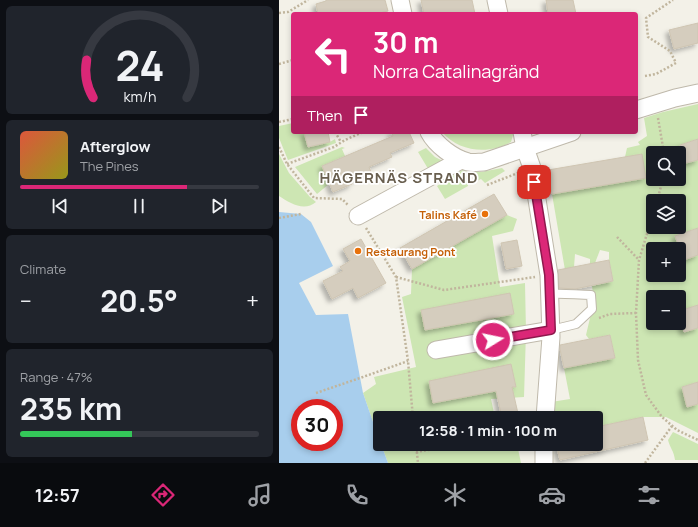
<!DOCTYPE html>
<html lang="en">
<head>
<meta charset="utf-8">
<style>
  :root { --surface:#171b24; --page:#20242c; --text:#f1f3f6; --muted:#9ea1a6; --line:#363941; --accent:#db2777 }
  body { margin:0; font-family:Manrope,sans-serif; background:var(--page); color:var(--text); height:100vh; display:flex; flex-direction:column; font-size:15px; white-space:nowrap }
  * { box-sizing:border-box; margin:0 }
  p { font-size:13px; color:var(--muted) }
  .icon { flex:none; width:22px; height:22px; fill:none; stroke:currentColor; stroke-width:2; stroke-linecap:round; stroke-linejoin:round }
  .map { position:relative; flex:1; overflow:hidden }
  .details { display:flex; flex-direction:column; gap:6px; padding:6px; background:#0d0f14; width:279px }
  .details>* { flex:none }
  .top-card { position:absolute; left:12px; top:12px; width:347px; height:122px; border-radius:4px; box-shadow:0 2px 6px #0003; background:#db2777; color:#fff; overflow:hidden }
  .controls { position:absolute; left:367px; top:146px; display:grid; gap:8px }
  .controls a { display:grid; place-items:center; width:40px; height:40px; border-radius:4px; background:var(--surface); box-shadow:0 2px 6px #0003; font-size:20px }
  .speed { position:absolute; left:12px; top:399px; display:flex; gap:8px; font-size:20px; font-weight:700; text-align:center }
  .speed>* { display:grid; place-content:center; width:52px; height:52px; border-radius:50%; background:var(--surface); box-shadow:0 2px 6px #0003; line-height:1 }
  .speed .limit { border:6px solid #d22; background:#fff; color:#111 }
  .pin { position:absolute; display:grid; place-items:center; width:34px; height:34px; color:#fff; margin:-17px; border-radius:8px; box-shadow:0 2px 6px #0006 }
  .me { position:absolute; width:44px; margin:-22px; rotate:80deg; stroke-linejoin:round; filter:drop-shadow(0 0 3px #0008) }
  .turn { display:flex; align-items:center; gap:14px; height:84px; padding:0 16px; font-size:18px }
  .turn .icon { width:52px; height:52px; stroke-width:2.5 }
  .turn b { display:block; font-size:28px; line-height:34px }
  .then { display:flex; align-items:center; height:38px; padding:0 16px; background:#0003; gap:8px; font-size:15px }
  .big { font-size:30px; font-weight:700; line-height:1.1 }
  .details .tile { flex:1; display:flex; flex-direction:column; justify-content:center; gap:6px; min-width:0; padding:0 14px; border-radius:6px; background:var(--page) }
  .details .dial { align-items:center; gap:0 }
  .dial svg { height:104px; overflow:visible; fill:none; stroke:var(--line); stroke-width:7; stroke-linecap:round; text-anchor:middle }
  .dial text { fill:var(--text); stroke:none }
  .song { display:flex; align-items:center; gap:12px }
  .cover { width:48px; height:48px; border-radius:6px; background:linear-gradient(135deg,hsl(10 70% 55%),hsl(60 70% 35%)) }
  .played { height:4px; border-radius:2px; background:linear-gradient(90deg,var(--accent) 70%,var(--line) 70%) }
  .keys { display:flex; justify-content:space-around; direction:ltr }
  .heat { display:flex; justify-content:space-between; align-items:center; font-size:22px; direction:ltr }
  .charge { height:6px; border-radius:3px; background:linear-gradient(90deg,#34c759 47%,var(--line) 0) }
  .trip { position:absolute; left:94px; top:411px; width:230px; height:40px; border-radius:4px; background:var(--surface); box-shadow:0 2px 6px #0003; font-weight:700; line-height:40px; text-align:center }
  .tab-bar { display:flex; height:64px; justify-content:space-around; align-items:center; background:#090b0e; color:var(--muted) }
  .tab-bar .icon { width:28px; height:28px }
  .tab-bar .active { color:var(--accent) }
  .tab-bar b { font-size:18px; color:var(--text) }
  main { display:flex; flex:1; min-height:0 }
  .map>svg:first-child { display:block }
  .green { fill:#cde6b3; fill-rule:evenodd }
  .water { fill:#a8ceed; fill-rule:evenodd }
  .building { fill:#d5cdbe; stroke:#cfc5b2; filter:url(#shadow) }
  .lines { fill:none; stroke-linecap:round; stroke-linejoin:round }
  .service-casing { stroke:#bfb9ab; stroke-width:10 }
  .minor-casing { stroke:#bfb9ab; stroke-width:19 }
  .path { stroke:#c0b59d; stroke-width:2.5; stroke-dasharray:2 2; stroke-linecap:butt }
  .service { stroke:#fff; stroke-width:8 }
  .minor { stroke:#fff; stroke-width:17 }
  .route-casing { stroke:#8e194d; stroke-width:10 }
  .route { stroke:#db2777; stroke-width:7 }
  .food-dot { fill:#e8710a; stroke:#fff; stroke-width:1.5 }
  .labels { text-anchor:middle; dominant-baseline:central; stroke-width:3.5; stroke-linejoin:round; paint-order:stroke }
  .food-label { font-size:11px; font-weight:bold; fill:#c56008; stroke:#fff; text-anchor:end }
  .district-label { font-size:15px; font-weight:bold; letter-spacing:1px; fill:#695f4f; stroke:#fff }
</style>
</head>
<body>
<main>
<section class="details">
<div class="tile dial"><svg viewBox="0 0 100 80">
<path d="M14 69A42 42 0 1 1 86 69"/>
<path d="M14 69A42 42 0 0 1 9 40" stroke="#db2777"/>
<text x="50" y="56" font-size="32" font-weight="700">24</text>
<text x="50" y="72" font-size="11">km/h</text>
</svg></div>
<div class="tile">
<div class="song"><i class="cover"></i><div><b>Afterglow</b><p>The Pines</p></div></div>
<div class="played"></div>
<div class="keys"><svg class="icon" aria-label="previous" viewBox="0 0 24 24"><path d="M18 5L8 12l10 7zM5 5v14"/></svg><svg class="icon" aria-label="pause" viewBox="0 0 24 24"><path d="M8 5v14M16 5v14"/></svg><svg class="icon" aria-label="next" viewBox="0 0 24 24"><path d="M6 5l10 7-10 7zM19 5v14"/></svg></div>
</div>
<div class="tile"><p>Climate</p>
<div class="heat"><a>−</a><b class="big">20.5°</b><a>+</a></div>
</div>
<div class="tile"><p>Range · 47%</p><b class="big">235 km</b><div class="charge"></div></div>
</section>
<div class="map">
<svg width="419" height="463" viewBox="0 0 419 463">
  <defs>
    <filter id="shadow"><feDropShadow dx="-3.5" dy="3.5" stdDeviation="2" flood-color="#0004"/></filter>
  </defs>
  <rect width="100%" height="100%" fill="#f3f1e8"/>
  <g class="green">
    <path d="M419 104V139L401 145 407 163 419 160V228L396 236 405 260 419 255V305L400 311V297H374V323H400V317L405 332 419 328V382L403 387 408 407 419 404V433L387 417H364L317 427V418H273L272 402 291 399 285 368 336 358 331 335 310 339 307 335 315 301 313 286 334 281 330 260V252L321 250 316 263 311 264V259L296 254 295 267 286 270 273 194 346 157 348 148 361 145 359 142 368 136 365 118 384 112ZM374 153H400V179H374ZM374 201H400V227H374ZM374 249H400V275H374Z"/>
    <path d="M14 123V132H25L29 147 51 142 56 139 57 143 9 160 0 138V126Z"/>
    <path d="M163 132H188V133L193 132H235L232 142C210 155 180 152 163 132Z"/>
    <path d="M63 147 66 148 63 149 66 156 43 166 50 184 38 194 16 167Z"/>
    <path d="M147 148 156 157 166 162 151 172 139 152Z"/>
    <path d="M0 154 10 173 31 197 37 202C25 212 11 203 0 196Z"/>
    <path d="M223 168 226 171 206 183 202 179 196 182 193 172H202Z"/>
    <path d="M183 170 187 171 189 186 166 199 158 186Z"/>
    <path d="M228 215 238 219 234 231 213 236 221 287 246 283 247 332 245 397 212 399 216 418H101V442L84 393 97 384 95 377 137 367 123 297 132 294 133 269Z"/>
    <path d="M394 432 419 444V460H396C395 451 391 448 389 440Z"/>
    <path d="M102 444H238L242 463H109Z"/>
  </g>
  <path class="water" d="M0 212 22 214 32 222 54 266 20 283 37 315 69 314 84 393 101 442V444H102L109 463H0ZM21 408H55V442H21Z"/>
  <g class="building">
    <path d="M47 0H106L109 11 96 14H39L37 4 47 1Z"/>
    <path d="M142 0H193L196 14H145Z"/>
    <path d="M267 0H294L297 14H269Z"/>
    <path d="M419 23V43L395 49 390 30Z"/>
    <path d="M25 132H49L51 142 29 147Z"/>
    <path d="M112 132H130L135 143 111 153 113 157 90 167 92 172 72 181 73 184 54 192 43 166 114 136Z"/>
    <path d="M419 139V160L407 163 401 145Z"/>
    <path d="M363 154 367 178 273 194 269 170Z"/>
    <path d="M215 194 228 215 133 269 121 248Z"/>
    <path d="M419 228V255L405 260 396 236Z"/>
    <path d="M82 239 107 283 79 298 74 288 53 299 44 281 64 271 61 267 71 261 64 249Z"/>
    <path d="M238 240 243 266 227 269 222 243Z"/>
    <path d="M330 260 334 281 296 289 280 288 279 270Z"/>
    <path d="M231 293 235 314 146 330 142 310Z"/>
    <path d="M419 305V328L405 332 400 317V311Z"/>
    <path d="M331 335 336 358 285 368 281 349V345Z"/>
    <path d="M232 364 237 387H233L240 418H223L217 391 154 403 150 381Z"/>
    <path d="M419 382V404L408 407 403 387Z"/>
    <path d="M364 417 369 440 281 460 277 444H317V427Z"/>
  </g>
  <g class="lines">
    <defs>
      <path id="service" d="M271 294C285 293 298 295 312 295L313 309 297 324 272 330"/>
      <g id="minor">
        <path d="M121 0 124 14"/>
        <path d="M217 0 220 14"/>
        <path d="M357 110 396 98 419 93"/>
        <path d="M150 132C157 145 174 158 189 162 194 163 200 162 205 162L293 132"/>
        <path d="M243 132 246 148 253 168 270 275 272 337 266 418"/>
        <path d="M79 216 182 160"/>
        <path d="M157 350 272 330"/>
        <path d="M265 463V444"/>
      </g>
    </defs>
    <use href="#service" class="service-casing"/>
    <use href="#minor" class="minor-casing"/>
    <g class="path">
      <path d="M0 13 9 12 29 0"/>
      <path d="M0 64 14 60"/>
      <path d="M366 76 377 74 397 63 391 51 369 37 367 18 394 0"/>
      <path d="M379 118 385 153"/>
      <path d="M0 122 14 119"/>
      <path d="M56 132 62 142"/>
      <path d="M0 147 8 164 35 198 63 199 69 205"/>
      <path d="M8 164 55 147 66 140 84 132"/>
      <path d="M208 185 239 173"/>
      <path d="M378 201 384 179"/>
      <path d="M374 214 360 260 357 313 359 360 367 395 383 417 398 430 419 440"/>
      <path d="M0 218 22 214"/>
      <path d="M87 228 117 277 129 361 134 418"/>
      <path d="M338 237 360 260"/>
      <path d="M117 277 165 290 256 277"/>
      <path d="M320 318 331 314 357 313"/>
      <path d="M37 393 81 378 129 361"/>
      <path d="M137 444 139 463"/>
      <path d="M137 452 184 444"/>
      <path d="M366 463 393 426"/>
    </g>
    <use href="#service" class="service"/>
    <use href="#minor" class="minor"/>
  </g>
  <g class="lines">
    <defs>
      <path id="route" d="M214 340 272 330 270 275 255 182"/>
    </defs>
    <use href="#route" class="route-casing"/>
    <use href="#route" class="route"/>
  </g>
  <g class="food-dot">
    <circle cx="206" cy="214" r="4"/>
    <circle cx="79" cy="251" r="4"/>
  </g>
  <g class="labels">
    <g class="food-label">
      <text x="198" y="214">Talins Kafé</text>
      <text x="87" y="251" text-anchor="start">Restaurang Pont</text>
    </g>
    <g class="district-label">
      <text x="120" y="177">HÄGERNÄS STRAND</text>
    </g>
  </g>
</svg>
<div class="controls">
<a><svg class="icon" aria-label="search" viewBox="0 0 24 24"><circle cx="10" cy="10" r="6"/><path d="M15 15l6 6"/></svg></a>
<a><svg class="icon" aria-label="layers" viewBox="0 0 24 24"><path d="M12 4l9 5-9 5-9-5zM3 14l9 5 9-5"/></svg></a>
<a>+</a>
<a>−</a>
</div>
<div class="speed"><div class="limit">30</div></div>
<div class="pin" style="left:255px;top:182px;background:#d93025"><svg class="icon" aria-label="arrive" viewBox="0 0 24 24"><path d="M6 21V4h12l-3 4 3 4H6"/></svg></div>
<svg class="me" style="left:214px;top:340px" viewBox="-20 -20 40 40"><circle r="17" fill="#db2777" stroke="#fff" stroke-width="3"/><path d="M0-11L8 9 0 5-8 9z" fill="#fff"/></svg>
<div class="trip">12:58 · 1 min · 100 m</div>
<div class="top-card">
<div class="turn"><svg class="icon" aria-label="left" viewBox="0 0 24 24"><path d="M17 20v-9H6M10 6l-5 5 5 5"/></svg><div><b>30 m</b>Norra Catalinagränd</div></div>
<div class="then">Then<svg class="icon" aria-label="arrive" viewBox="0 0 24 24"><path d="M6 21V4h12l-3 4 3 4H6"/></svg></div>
</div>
</div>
</main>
<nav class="tab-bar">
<b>12:57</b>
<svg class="icon active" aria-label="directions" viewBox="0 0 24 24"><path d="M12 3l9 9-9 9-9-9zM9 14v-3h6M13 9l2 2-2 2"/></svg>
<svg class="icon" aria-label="music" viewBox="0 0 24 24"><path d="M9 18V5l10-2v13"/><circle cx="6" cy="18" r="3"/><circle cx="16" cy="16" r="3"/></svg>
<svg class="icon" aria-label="phone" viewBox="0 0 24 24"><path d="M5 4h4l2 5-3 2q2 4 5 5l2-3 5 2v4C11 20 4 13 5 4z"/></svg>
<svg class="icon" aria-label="climate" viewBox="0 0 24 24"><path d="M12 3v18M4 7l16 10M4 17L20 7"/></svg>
<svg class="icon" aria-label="car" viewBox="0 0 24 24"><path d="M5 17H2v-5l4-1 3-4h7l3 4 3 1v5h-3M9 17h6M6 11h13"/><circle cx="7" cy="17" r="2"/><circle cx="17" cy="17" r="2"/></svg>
<svg class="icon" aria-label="filters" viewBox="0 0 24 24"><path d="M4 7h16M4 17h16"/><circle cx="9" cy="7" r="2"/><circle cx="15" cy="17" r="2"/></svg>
</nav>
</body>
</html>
